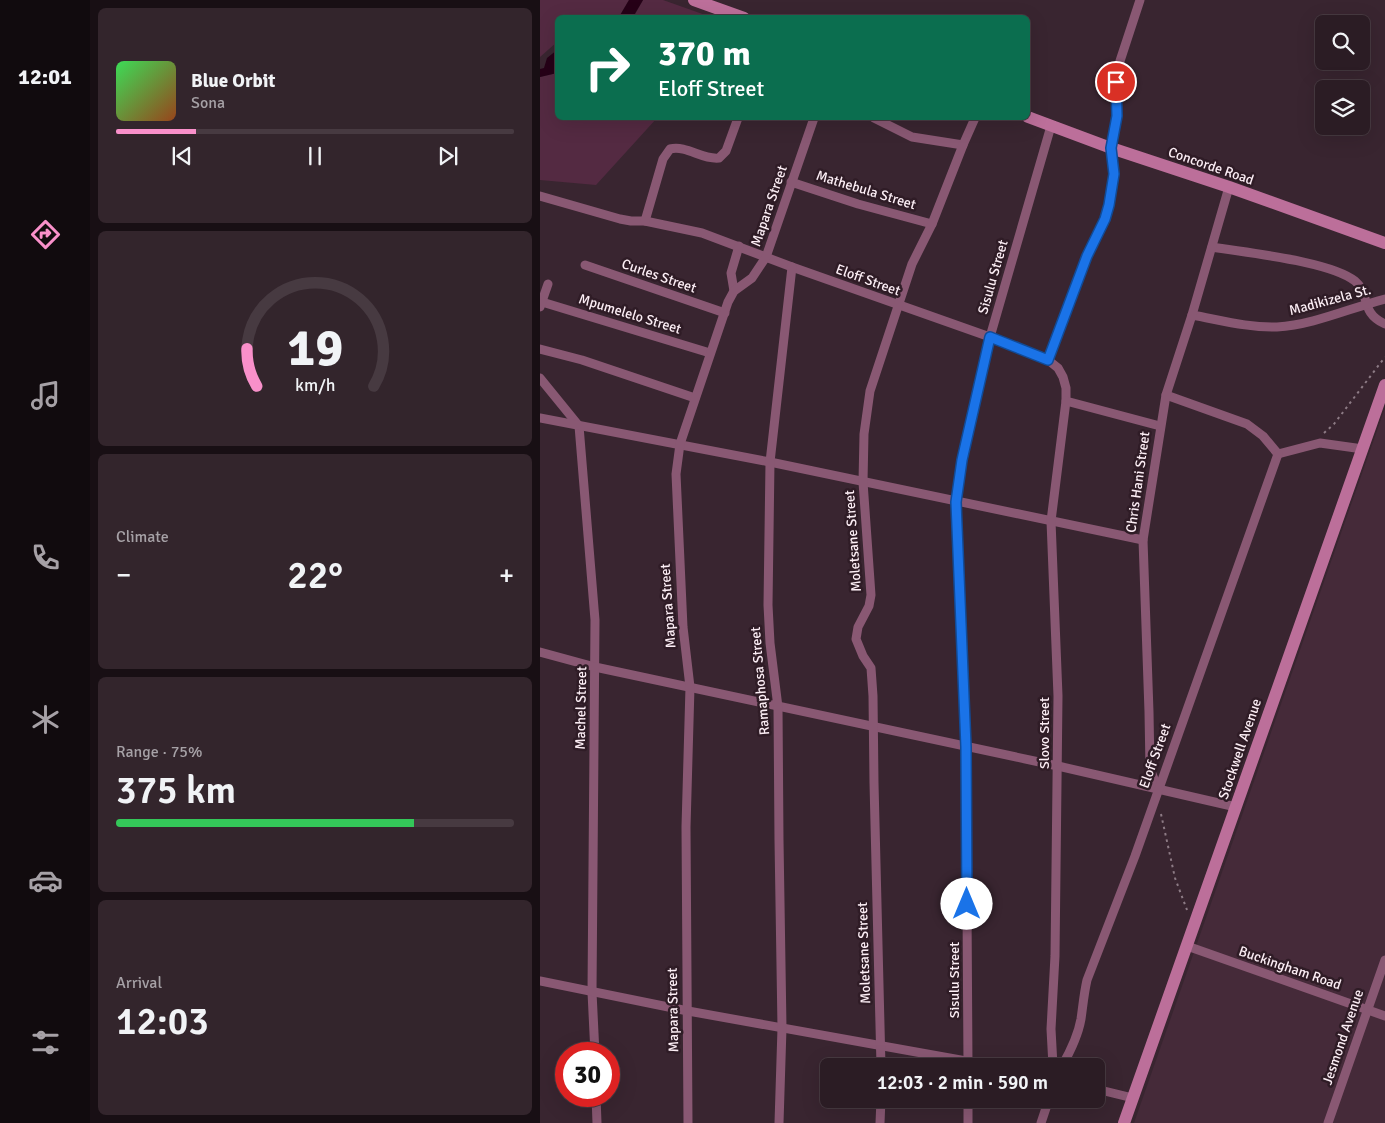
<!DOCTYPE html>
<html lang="en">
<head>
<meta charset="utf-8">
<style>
  :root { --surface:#2b1c24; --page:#33252c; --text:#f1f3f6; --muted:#a6a1a6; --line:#473a41; --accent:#f990ca }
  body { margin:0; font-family:Signika,sans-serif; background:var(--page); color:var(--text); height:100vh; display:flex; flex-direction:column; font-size:19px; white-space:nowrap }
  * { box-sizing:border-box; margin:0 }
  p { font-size:16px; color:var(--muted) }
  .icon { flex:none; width:28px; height:28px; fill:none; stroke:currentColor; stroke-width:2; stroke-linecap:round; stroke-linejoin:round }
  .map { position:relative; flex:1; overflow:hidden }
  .side { display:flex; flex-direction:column; gap:8px; padding:8px; background:#180f14; width:450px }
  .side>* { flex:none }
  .top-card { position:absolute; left:15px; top:15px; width:475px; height:105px; border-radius:8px; box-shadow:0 5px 20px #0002,0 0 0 1px var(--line); background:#0b6e4f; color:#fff; overflow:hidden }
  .buttons { position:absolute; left:775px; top:15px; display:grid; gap:10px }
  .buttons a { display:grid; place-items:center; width:55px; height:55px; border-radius:8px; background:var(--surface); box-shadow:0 5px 20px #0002,0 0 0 1px var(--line); font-size:25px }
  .speed { position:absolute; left:15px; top:1042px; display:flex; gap:10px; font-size:25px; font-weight:700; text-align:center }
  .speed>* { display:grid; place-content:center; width:65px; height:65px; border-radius:50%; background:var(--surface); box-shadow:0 5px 20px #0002,0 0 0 1px var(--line); line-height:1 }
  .speed .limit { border:8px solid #d22; background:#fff; color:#111 }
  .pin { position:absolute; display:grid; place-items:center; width:42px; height:42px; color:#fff; margin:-21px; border:2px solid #fff; border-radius:50%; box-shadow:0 1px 5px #0007 }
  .me { position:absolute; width:55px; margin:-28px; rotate:0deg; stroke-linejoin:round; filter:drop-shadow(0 0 4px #0008) }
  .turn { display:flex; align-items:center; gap:18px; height:105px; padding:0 20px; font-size:22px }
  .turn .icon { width:65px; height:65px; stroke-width:2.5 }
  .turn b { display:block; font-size:35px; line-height:42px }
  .big { font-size:38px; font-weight:600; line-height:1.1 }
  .side .tile { flex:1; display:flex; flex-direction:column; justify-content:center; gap:8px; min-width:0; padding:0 18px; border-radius:8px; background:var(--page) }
  .side .dial { align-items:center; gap:0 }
  .dial svg { height:130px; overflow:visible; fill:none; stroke:var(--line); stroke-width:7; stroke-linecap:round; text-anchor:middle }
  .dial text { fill:var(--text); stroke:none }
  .song { display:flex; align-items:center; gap:15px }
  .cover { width:60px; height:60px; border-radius:8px; background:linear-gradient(135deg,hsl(130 70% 55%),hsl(20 70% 35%)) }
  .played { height:5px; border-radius:2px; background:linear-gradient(90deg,var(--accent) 20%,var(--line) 20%) }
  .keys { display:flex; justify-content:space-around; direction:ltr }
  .heat { display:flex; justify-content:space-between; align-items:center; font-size:28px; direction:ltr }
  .charge { height:8px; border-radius:4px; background:linear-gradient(90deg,#34c759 75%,var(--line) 0) }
  .trip { position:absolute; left:280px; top:1058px; width:285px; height:50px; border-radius:8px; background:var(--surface); box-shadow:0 5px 20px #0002,0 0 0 1px var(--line); font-weight:600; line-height:50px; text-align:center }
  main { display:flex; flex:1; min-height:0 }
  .dock { display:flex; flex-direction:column; width:90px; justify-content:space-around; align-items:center; background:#110b0e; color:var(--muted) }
  .dock .icon { width:35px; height:35px }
  .dock .current { color:var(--accent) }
  .dock b { font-size:22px; color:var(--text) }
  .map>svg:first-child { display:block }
  .built { fill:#452a39 }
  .green { fill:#542a42 }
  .water { fill:#260017 }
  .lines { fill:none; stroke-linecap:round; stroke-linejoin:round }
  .path { stroke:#8d7b85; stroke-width:2; stroke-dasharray:2.5 4; stroke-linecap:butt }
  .street { stroke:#895873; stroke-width:9 }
  .secondary { stroke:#bc6f9a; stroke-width:12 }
  .route-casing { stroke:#114b97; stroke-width:12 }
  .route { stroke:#1a73e8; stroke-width:9 }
  .labels { text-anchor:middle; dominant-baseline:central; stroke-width:5; stroke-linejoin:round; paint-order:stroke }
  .street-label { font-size:14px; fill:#fceef5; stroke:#2f1c26 }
</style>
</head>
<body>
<main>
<nav class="dock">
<b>12:01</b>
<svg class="icon current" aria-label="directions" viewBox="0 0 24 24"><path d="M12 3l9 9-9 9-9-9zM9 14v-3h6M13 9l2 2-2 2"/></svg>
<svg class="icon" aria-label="music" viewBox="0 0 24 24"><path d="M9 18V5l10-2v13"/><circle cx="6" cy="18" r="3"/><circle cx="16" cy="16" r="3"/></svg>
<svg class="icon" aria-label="phone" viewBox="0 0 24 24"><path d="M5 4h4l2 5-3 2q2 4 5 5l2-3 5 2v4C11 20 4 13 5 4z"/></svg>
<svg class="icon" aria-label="climate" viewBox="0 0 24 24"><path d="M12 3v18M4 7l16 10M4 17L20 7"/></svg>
<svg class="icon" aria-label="car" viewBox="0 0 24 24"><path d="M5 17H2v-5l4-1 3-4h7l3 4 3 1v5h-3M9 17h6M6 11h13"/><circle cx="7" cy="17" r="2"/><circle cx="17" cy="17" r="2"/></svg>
<svg class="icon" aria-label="filters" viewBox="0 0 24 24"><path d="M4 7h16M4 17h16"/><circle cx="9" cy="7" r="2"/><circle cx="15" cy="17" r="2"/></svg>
</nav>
<section class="side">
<div class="tile">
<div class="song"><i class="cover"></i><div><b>Blue Orbit</b><p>Sona</p></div></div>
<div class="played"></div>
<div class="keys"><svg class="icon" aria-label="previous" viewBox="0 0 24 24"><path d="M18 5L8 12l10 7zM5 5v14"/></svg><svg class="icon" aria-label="pause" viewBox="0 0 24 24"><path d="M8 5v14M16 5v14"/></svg><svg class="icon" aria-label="next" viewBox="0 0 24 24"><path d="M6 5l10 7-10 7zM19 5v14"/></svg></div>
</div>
<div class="tile dial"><svg viewBox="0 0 100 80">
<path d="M14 69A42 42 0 1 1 86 69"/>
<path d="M14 69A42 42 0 0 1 8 46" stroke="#f990ca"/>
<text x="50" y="56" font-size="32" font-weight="700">19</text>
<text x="50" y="72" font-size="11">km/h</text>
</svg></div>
<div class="tile"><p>Climate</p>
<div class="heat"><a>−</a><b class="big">22°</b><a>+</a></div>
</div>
<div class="tile"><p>Range · 75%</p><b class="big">375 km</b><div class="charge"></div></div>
<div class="tile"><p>Arrival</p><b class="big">12:03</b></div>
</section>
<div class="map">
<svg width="845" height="1123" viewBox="0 0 845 1123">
  <rect width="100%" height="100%" fill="#392530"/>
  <path class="built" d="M845 408V1123H594Z"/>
  <g class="green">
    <path d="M0 0H89L79 17 18 18 17 42 0 57Z"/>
    <path d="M103 0H123L171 17 93 18Z"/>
    <path d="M17 73 18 118H117L56 185 0 180V77Z"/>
  </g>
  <g class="water">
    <path d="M89 0H103L93 17H79Z"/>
    <path d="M17 50V73L0 77V69L4 68 7 58Z"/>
  </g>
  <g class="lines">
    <g class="path">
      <path d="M784 433 794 424 845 357"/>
      <path d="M621 814 635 878 647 910"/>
    </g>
    <g class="street">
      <path d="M334 118 372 137 423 145"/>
      <path d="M251 182 318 204 392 224"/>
      <path d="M0 196 80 219 91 221H105L162 233 252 267 450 337 508 360 518 368 523 377 526 388V401L620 426"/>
      <path d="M105 221 123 159 130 149C147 145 162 160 179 158L186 151 198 118"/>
      <path d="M672 247C707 253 790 261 815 281 831 294 819 312 845 324"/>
      <path d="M45 265 185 313"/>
      <path d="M194 291 191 273 199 246"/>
      <path d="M2 302 170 353"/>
      <path d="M0 307 8 284"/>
      <path d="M652 315C680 320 709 328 737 327 773 325 810 308 845 299"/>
      <path d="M0 349 42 360 155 398"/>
      <path d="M508 360 547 256 565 219 569 205 574 174 571 148 577 116 576 82 580 61 600 0"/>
      <path d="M0 378 39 426 55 620 52 992 55 1054"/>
      <path d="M626 395 707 424 723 436 738 454 780 443 823 449"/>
      <path d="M0 418 230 462 603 540"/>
      <path d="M0 652 55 667 518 766 696 807"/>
      <path d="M618 789 610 769 609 712 603 540 626 395 652 315 689 187"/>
      <path d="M647 946 845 1016"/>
      <path d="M0 981 148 1011 454 1066"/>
      <path d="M341 1066 334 783 333 696 331 668 323 656 316 639 318 627 329 606 331 595 323 482 324 434 330 391 372 264 392 224 423 145 435 118"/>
      <path d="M428 1066 426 747 416 502 422 460 450 337 511 126"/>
      <path d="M513 1066 511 1029 515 956 518 696 511 521 526 401"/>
      <path d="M522 1066C530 1052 538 1036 541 1019 543 1005 544 993 547 980L595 856 738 454"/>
      <path d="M556 1089 593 1098"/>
      <path d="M56 1096 57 1123"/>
      <path d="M148 1123 146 827 150 687 143 627 136 474 140 444 188 302 194 291 212 278 226 257 274 118"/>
      <path d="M239 1123 242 1028 239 840 238 707 230 643 228 605 230 462 252 267"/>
      <path d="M340 1123 341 1099"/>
      <path d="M428 1123V1099"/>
      <path d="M501 1123 509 1099"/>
      <path d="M788 1123 845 960"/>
    </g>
    <g class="secondary">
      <path d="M154 0 204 18"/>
      <path d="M488 117 571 148 689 187 845 243"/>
      <path d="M584 1123 845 385"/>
    </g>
  </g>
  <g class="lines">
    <defs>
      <path id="route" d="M427 904 426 747 416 502 422 460 450 337 508 360 547 256 565 219 569 205 574 174 571 148 577 116 576 82"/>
    </defs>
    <use href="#route" class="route-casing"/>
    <use href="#route" class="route"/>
  </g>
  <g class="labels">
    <g class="street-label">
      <text transform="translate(671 166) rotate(19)">Concorde Road</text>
      <text transform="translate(326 190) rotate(17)">Mathebula Street</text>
      <text transform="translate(229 206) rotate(-71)">Mapara Street</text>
      <text transform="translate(119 276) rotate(19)">Curles Street</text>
      <text transform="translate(453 277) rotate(-74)">Sisulu Street</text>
      <text transform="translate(328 280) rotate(20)">Eloff Street</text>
      <text transform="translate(790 300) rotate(-15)">Madikizela St.</text>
      <text transform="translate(90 314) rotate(17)">Mpumelelo Street</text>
      <text transform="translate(598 482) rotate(-82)">Chris Hani Street</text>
      <text transform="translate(313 541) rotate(-94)">Moletsane Street</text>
      <text transform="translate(128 606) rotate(-94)">Mapara Street</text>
      <text transform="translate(220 681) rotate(-95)">Ramaphosa Street</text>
      <text transform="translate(41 708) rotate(-89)">Machel Street</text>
      <text transform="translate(504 733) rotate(-90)">Slovo Street</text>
      <text transform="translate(700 749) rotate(-71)">Stockwell Avenue</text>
      <text transform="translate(615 756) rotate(-70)">Eloff Street</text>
      <text transform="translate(324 953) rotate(-92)">Moletsane Street</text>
      <text transform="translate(750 968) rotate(19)">Buckingham Road</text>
      <text transform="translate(414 980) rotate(-90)">Sisulu Street</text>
      <text transform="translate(133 1010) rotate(-91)">Mapara Street</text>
      <text transform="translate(803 1037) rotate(-71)">Jesmond Avenue</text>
    </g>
  </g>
</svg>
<div class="buttons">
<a><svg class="icon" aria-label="search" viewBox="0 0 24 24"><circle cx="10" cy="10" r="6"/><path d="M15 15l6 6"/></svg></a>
<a><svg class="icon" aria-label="layers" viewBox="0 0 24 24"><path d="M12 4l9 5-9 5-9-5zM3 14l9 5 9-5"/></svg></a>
</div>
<div class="speed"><div class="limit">30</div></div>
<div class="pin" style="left:576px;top:82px;background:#d93025"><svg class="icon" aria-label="arrive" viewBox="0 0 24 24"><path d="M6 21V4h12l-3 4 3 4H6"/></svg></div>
<svg class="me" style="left:427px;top:904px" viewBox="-20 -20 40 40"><circle r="19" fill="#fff"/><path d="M0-13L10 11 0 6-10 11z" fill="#1a73e8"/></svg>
<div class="trip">12:03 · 2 min · 590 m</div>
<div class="top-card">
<div class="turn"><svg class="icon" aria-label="right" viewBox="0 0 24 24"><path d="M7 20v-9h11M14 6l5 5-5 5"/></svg><div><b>370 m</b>Eloff Street</div></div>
</div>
</div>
</main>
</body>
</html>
